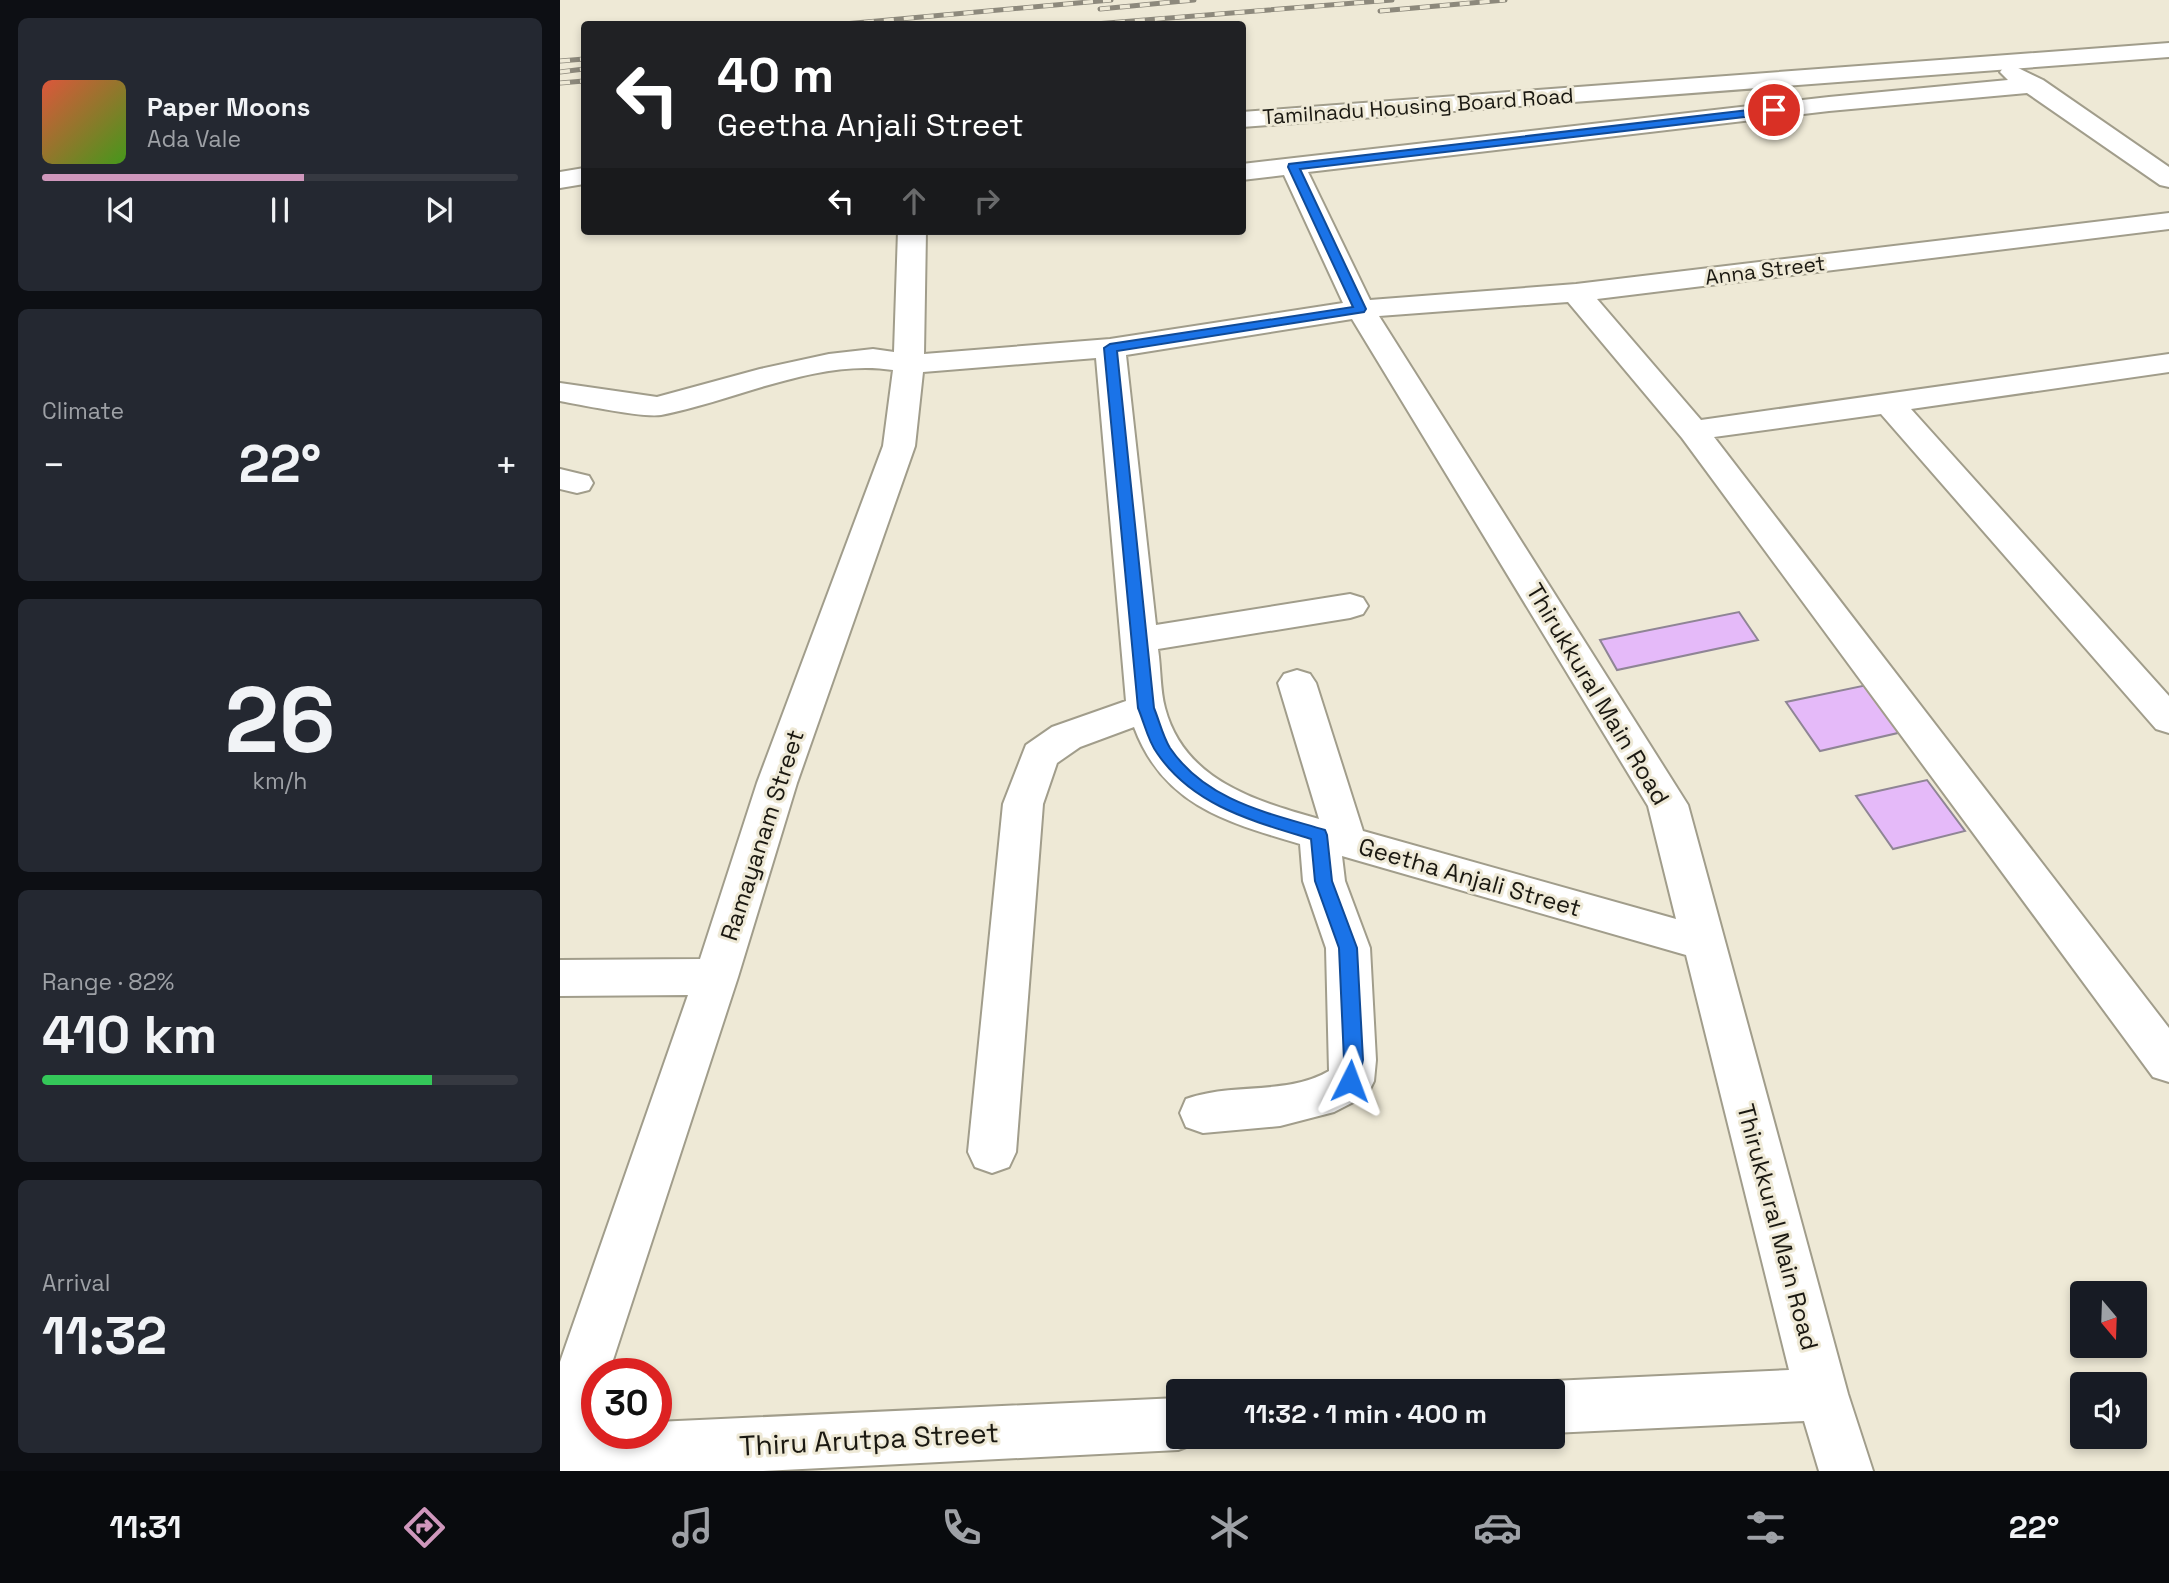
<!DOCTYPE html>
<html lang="en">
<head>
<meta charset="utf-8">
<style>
  :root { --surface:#171b24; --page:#242831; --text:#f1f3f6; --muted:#9ea1a6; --line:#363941; --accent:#cf97bc }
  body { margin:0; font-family:"Space Grotesk",sans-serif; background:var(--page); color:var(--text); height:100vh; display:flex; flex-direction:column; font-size:26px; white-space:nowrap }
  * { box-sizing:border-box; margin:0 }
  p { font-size:23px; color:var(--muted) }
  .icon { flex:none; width:38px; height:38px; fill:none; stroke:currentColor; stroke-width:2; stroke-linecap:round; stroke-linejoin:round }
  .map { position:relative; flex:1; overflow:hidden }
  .details { display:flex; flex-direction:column; gap:18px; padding:18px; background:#0d0f14; width:560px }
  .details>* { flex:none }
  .hud { position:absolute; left:21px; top:21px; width:665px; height:214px; border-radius:7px; box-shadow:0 4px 10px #0003; background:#202124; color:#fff; overflow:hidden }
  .needle { width:46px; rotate:161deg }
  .tools { position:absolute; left:1510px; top:1281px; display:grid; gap:14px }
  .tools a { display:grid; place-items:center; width:77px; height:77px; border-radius:7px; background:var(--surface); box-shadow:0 4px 10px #0003; font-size:35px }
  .speed { position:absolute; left:21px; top:1358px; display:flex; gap:14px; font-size:35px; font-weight:700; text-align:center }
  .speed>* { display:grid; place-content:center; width:91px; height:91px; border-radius:50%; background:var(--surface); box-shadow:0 4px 10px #0003; line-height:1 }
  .speed .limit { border:10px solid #d22; background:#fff; color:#111 }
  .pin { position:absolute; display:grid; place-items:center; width:60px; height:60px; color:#fff; margin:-30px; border:4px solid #fff; border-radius:50%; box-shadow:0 2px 7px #0007 }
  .me { position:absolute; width:77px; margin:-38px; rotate:3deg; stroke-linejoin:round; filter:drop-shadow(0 0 5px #0008) }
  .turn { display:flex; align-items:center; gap:24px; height:147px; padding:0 21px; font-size:32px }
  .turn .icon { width:91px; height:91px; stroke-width:2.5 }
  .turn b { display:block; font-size:49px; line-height:60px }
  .lanes { display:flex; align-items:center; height:66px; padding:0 21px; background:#0003; justify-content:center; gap:35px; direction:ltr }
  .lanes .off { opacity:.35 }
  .big { font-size:52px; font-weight:700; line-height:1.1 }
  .details .tile { flex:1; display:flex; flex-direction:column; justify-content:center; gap:10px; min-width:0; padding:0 24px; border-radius:10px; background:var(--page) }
  .details .dial { align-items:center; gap:0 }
  .dial b { font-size:91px; line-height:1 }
  .song { display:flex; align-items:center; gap:21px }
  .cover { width:84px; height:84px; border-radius:10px; background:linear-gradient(135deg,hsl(10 70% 55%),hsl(100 70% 35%)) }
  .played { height:7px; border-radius:4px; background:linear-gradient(90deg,var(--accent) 55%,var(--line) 55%) }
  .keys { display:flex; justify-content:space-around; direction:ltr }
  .heat { display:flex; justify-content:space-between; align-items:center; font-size:38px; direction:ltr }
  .charge { height:10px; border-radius:5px; background:linear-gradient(90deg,#34c759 82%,var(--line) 0) }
  .trip { position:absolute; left:606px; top:1379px; width:399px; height:70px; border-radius:7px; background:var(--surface); box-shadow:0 4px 10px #0003; font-weight:700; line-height:70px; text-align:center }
  .dock { display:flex; height:112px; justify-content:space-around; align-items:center; background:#090b0e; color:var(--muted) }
  .dock .icon { width:49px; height:49px }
  .dock .active { color:var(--accent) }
  .dock b { font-size:32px; color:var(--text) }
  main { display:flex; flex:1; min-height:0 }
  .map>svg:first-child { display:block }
  .building { fill:#e5baf9; stroke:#8f8595; stroke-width:2 }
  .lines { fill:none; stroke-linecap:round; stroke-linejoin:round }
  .street-casing { stroke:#a19d8b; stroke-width:4 }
  .secondary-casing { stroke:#a19d8b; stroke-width:4 }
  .street { fill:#fff; fill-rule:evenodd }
  .secondary { fill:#fff; fill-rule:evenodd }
  .rail-casing { stroke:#8d897c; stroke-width:5 }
  .rail { stroke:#eee9d6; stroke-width:3.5; stroke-dasharray:10; stroke-linecap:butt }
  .route { fill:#1a73e8; stroke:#114b97; stroke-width:2 }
  .labels { text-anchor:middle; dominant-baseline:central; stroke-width:6; stroke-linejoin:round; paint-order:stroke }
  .far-street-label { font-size:21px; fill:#1a1811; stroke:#eee9d6 }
  .street-label { font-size:24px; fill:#1a1811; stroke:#eee9d6 }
  .near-street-label { font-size:28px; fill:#1a1811; stroke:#eee9d6 }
</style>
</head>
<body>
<main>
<section class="details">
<div class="tile">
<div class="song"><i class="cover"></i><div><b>Paper Moons</b><p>Ada Vale</p></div></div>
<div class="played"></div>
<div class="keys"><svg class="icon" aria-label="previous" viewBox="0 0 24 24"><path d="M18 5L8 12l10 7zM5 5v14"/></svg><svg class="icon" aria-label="pause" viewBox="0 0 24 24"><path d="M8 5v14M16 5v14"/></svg><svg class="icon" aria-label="next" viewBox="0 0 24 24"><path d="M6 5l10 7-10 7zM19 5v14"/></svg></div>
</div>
<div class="tile"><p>Climate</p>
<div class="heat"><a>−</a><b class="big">22°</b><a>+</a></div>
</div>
<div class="tile dial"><b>26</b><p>km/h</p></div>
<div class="tile"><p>Range · 82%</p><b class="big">410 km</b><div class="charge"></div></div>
<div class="tile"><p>Arrival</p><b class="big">11:32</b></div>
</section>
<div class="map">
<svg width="1609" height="1471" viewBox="0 0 1609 1471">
  <rect width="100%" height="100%" fill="#eee9d6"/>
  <g class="building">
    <path d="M1179 612 1198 640 1057 670 1040 640Z"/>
    <path d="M1307 685 1342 732 1260 751 1226 702Z"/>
    <path d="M1367 780 1405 831 1333 849 1296 796Z"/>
  </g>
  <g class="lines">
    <defs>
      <g id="street">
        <path d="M1452 65 1483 80 1609 167V187L1600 185 1467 93 1269 111 748 172 810 300 1016 284 1609 213V229L1037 299 1141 420 1609 354V372L1351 409 1609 696V733L1596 729 1321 414 1154 437 1609 1028V1082L1593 1077 1122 438 1008 302 819 316 1128 805 1288 1394 1313 1471H1259L1244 1421 992 1433V1391H972L992 1381 1229 1370 1126 955 782 856 785 881 810 948 816 1060 814 1081 807 1095 774 1112 720 1126 643 1133 626 1127 620 1113 626 1099C672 1082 726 1096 769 1071L766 948 743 881 740 844C666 822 603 805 574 727L520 747 497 763 483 804 456 1152 449 1167 432 1173 415 1167 408 1152 443 804 466 745 492 727 566 701 536 358 363 372 355 446 237 783 178 977 54 1357 48 1374H37V1403L29 1426 37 1425V1433H96V1422L618 1398V1437H639L637 1443 618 1450 203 1471H0V1362L128 995 0 996V960L140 959 197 783 323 446 333 370C257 358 175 401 101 415 83 418 22 405 0 401V383L97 397 200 369 269 354 313 349 334 352 338 231H366L364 354 550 339 783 303 724 175 682 180V164L1269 97 1448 80 1440 72 1444 67ZM792 319 1088 806 1116 919 803 831 756 683 750 674 737 670 724 674 718 683 759 819C695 801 624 780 605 708 600 690 601 668 598 649L790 618 803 614 808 606 803 598 790 594 596 625 566 355Z"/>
        <path d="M0 469 29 476 33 483 29 490 17 493 0 489Z"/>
      </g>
      <g id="secondary">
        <path d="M1609 43V57L682 127V112Z"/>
        <path d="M24 168V184L0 188V172Z"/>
      </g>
    </defs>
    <use href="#street" class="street-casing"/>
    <use href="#secondary" class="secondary-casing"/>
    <use href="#street" class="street"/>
    <use href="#secondary" class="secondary"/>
    <defs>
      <g id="rail">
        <path d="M540 9 634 0"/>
        <path d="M820 11 945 0"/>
        <path d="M284 24 551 0"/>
        <path d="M535 24 832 0"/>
        <path d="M0 61 24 59"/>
        <path d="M0 72 24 69"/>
        <path d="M0 83 24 81"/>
      </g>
    </defs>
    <use href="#rail" class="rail-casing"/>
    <use href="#rail" class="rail"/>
  </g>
  <path class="route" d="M1214 107 1219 110 1218 113 740 169 806 309 804 312 557 351 594 708C599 720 603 737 610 748 646 801 708 813 765 830L767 835 772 881 797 948 803 1060 797 1087 790 1089 784 1087 781 1081 784 1060 779 948 755 881 751 839C693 821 633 806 597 753 588 741 584 722 578 708L544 348 550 344 793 307 728 167 729 164Z"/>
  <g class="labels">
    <g class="far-street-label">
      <text transform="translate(858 106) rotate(-4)">Tamilnadu Housing Board Road</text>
      <text transform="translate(1205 270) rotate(-7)">Anna Street</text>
    </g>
    <g class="street-label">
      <text transform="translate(1038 694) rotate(59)">Thirukkural Main Road</text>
      <text transform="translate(202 835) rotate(-72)">Ramayanam Street</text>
      <text transform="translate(910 877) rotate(16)">Geetha Anjali Street</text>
      <text transform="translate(1218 1227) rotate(75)">Thirukkural Main Road</text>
    </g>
    <g class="near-street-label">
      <text transform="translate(309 1439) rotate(-3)">Thiru Arutpa Street</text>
    </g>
  </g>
</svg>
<div class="tools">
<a><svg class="needle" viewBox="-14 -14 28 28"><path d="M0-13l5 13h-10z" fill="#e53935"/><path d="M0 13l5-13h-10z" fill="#9ea1a6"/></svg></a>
<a><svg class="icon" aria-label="sound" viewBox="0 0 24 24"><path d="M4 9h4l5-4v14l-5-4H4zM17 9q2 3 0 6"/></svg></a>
</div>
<div class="speed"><div class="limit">30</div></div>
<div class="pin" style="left:1214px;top:110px;background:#d93025"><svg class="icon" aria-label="arrive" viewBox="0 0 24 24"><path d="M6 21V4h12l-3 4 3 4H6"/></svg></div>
<svg class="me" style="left:790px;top:1081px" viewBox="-20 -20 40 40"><path d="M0-17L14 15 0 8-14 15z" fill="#1a73e8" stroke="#fff" stroke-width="4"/></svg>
<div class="trip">11:32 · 1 min · 400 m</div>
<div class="hud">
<div class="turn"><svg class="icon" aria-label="left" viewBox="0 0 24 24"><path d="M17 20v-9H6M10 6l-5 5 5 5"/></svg><div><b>40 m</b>Geetha Anjali Street</div></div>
<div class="lanes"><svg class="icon" aria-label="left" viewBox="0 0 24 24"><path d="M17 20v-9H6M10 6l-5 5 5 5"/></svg><svg class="icon off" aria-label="ahead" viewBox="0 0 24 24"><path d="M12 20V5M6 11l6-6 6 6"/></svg><svg class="icon off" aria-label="right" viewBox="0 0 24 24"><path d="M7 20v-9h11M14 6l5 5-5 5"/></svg></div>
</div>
</div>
</main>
<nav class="dock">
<b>11:31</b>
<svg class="icon active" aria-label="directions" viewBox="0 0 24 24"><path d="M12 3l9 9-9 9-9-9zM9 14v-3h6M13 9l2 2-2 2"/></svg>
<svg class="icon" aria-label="music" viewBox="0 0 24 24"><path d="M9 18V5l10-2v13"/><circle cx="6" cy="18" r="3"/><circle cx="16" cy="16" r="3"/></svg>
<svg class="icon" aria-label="phone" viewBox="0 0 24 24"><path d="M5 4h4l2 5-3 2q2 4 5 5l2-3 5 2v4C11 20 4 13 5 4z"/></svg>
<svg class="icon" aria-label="climate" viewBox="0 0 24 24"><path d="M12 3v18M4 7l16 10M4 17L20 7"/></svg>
<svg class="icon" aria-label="car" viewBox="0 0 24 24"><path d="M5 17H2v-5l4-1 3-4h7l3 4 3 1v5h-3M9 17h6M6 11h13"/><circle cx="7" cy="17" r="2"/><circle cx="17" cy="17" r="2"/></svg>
<svg class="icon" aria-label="filters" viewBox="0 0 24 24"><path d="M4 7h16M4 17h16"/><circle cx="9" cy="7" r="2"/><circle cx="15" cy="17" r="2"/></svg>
<b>22°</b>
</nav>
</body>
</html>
